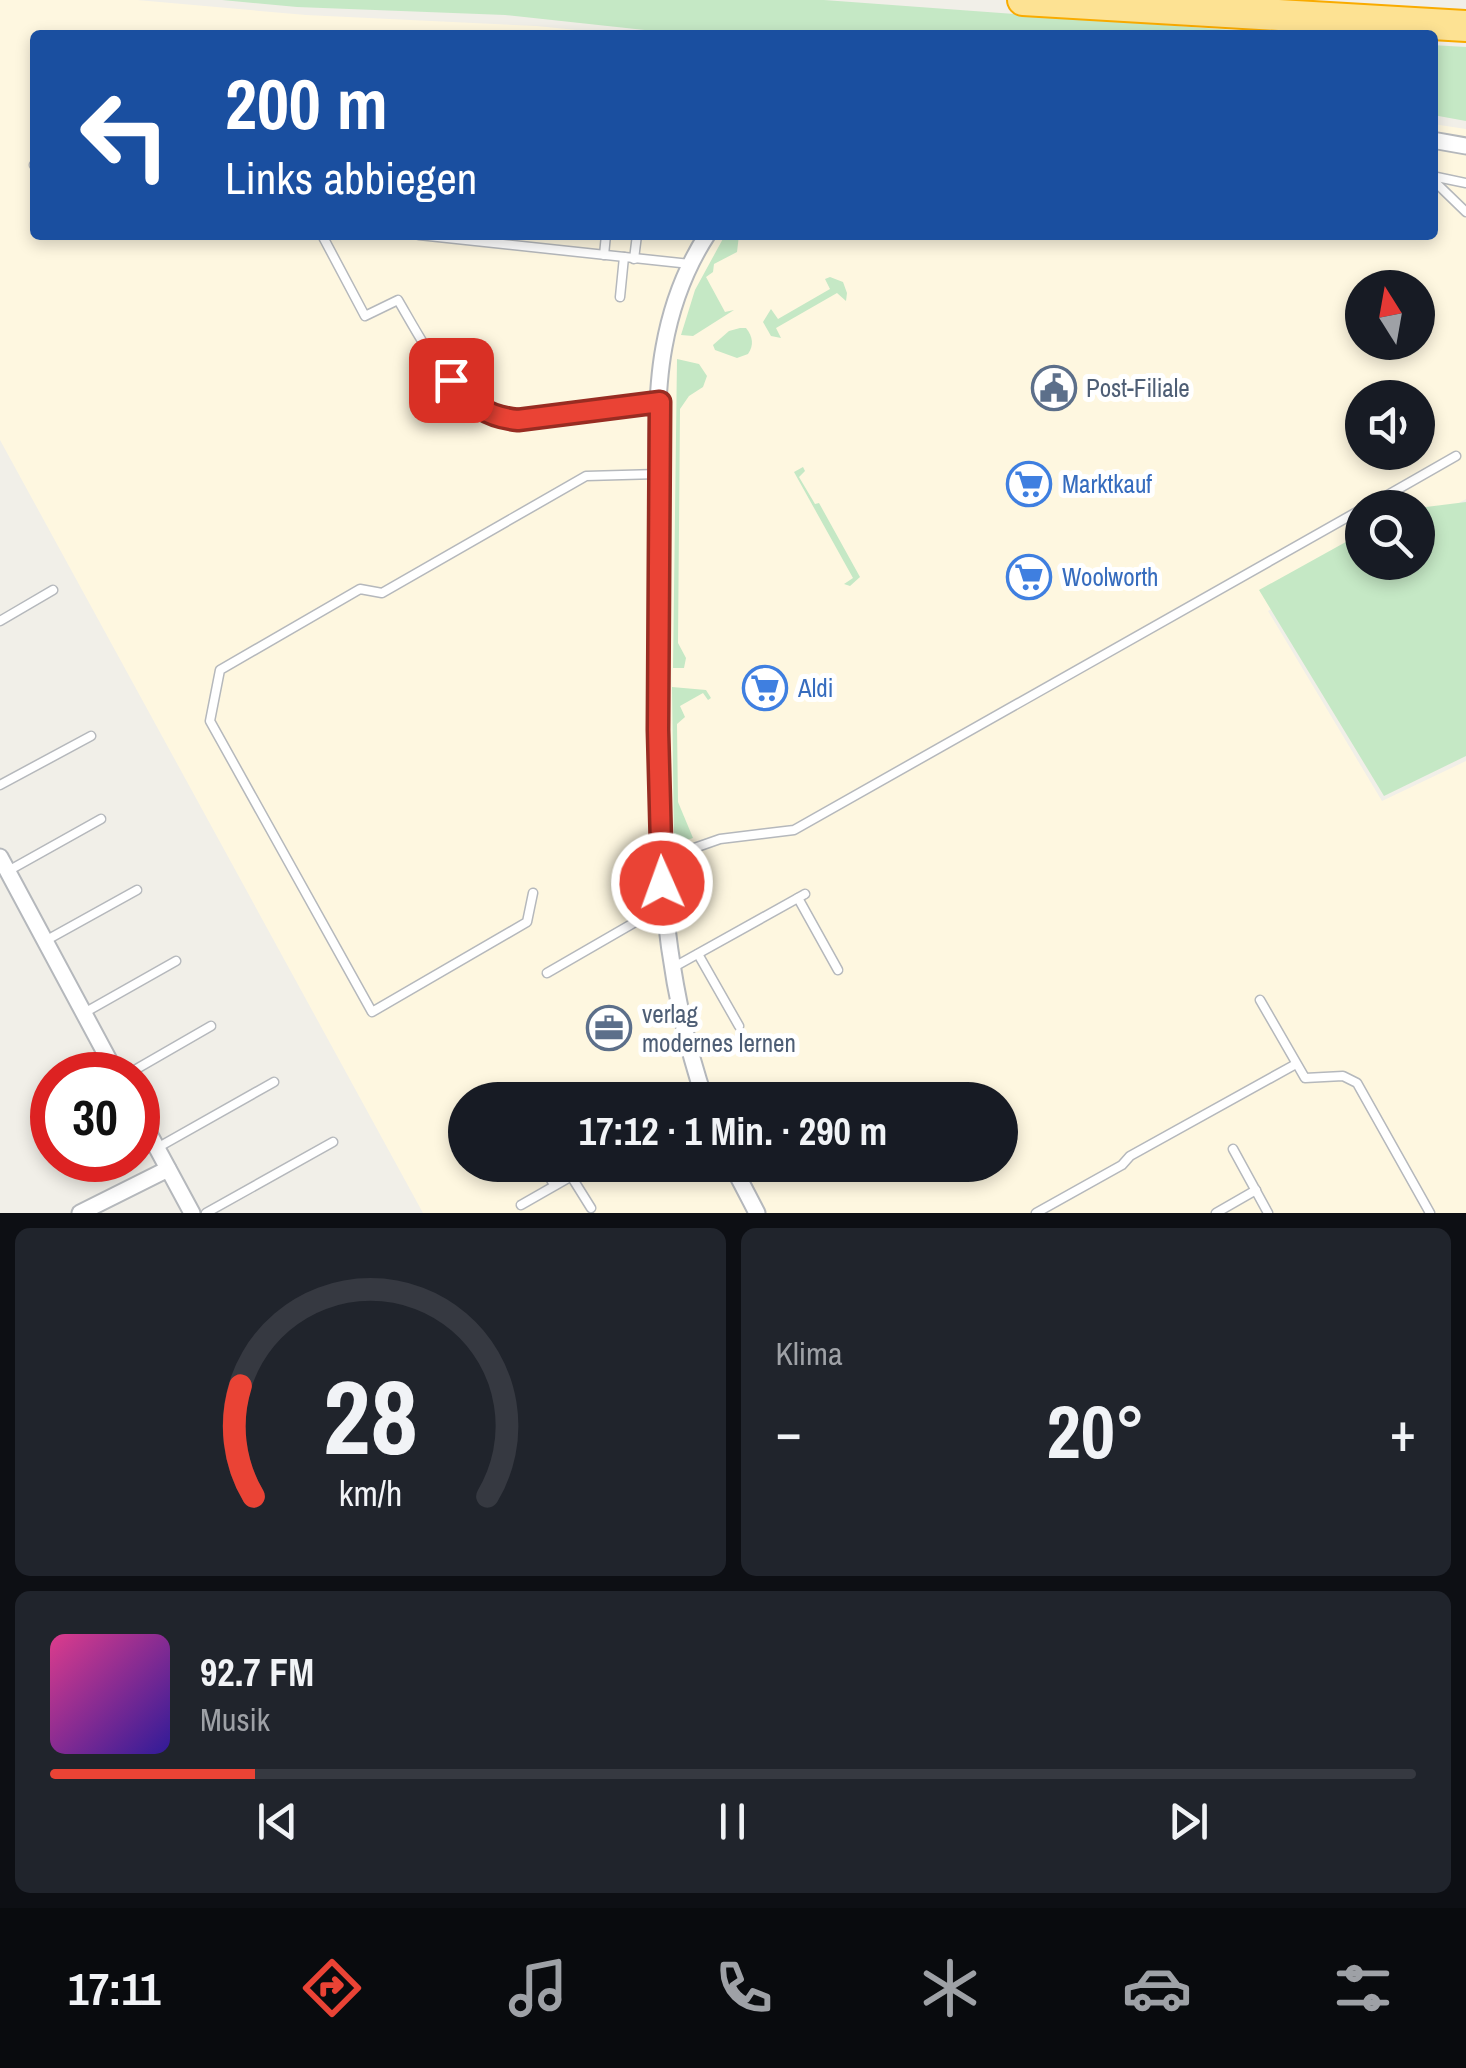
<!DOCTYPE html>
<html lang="de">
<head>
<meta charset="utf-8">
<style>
  :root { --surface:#171b24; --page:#20242c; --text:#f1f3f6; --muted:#9ea1a6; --line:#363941; --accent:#ea4335 }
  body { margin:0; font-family:"Archivo Narrow",sans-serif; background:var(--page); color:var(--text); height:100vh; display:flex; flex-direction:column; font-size:38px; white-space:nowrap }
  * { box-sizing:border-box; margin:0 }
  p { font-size:32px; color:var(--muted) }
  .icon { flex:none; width:55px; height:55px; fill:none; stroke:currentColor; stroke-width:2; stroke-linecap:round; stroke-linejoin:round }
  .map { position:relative; height:1213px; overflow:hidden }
  .panel { display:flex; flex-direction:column; gap:15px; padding:15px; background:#0d0f14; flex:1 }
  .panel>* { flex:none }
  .hud { position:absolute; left:30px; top:30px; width:1408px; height:210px; border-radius:10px; box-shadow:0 5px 15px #0003; background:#1a4fa0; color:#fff; overflow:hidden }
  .needle { width:65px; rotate:349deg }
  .fabs { position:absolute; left:1345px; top:270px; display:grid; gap:20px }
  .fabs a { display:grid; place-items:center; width:90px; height:90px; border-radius:50%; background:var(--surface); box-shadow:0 5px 15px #0003; font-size:50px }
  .speed { position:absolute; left:30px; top:1052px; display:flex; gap:20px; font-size:50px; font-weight:700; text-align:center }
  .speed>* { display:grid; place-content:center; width:130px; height:130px; border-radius:50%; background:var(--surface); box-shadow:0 5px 15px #0003; line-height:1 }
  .speed .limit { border:15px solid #d22; background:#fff; color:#111 }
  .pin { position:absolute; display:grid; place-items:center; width:85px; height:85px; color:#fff; margin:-42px; border-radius:20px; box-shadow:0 5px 15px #0006 }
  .me { position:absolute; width:110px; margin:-55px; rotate:358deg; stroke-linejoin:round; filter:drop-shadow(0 0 8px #0008) }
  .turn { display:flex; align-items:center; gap:35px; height:210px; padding:0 30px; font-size:45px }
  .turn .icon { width:130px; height:130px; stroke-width:2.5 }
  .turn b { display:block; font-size:70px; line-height:85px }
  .big { font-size:75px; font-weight:700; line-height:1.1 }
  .panel .tile { flex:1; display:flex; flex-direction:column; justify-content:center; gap:15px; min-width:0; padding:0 35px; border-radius:15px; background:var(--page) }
  .panel .dial { align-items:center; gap:0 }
  .dial svg { height:260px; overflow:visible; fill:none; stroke:var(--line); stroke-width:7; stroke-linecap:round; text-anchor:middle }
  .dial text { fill:var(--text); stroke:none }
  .song { display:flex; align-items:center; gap:30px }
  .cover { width:120px; height:120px; border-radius:15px; background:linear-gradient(135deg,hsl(330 70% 55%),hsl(250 70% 35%)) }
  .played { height:10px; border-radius:5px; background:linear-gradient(90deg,var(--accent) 15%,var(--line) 15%) }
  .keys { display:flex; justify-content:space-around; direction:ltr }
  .heat { display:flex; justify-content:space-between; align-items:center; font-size:55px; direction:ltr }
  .panel .tiles { flex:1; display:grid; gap:15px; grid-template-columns:1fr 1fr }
  .tile:last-child { grid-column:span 2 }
  .trip { position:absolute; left:448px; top:1082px; width:570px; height:100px; border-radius:50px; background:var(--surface); box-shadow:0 5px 15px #0003; font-weight:700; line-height:100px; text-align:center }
  .menu { display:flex; height:160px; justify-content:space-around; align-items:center; background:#090b0e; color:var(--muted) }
  .menu .icon { width:70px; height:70px }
  .menu .selected { color:var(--accent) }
  .menu b { font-size:45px; color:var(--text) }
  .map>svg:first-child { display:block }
  .commercial { fill:#fef7e0; fill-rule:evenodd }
  .green { fill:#c5e8c5 }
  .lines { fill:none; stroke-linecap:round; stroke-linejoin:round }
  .lane-casing { stroke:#b5b8bc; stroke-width:11 }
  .street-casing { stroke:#b5b8bc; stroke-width:19 }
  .highway-casing { stroke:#f9ab00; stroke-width:34 }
  .lane { stroke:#fff; stroke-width:8 }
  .street { stroke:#fff; stroke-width:15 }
  .highway { stroke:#fde293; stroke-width:30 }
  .route-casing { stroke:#982c22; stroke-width:25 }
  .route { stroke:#ea4335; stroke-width:18 }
  .labels { text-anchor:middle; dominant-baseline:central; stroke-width:10; stroke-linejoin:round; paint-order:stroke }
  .service-label { font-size:25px; fill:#4e5e75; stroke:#fff; text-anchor:start }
  .shop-label { font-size:25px; fill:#366cbe; stroke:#fff; text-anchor:start }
</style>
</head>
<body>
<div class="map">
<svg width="1466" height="1213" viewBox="0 0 1466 1213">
  <rect width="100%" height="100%" fill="#f1efe8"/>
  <path class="commercial" d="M0 0H137L306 15 536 26 628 35H35V235H1432L1433 124 1466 129V499L1418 526V508H1362V557L1268 611 1382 801 1466 761V1213H423L0 440ZM1362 288H1418V342H1362ZM1362 398H1418V452H1362ZM465 1100H1000V1165H465Z"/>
  <g class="green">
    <path d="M222 0H824L1300 35H691L505 15 297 7Z"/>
    <path d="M1432 45 1466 47V121L1433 115Z"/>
    <path d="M725 235H739L737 252 714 264 713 272 706 277 725 312 734 310 693 336 681 335 695 290Z"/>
    <path d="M830 277 843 282 847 293 846 301 837 293 776 328 781 338 771 336 763 322 771 309 778 319 830 289 825 279Z"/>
    <path d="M740 328H746C753 337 754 345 748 354L737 358 715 350 713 345 729 331Z"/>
    <path d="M677 359 699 364 707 376 703 387 689 396 680 409 678 643 686 658 684 668H673Z"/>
    <path d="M803 467 805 471 799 477 815 504 819 503 860 577 850 586 844 584 853 578 794 472Z"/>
    <path d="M1466 502V756L1384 796 1259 590 1362 533V562H1418V508Z"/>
    <path d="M672 687 706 690 711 698 708 700 703 693 680 706 685 717 677 724 678 802 693 838 674 844Z"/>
  </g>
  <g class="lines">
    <defs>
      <g id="lane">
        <path d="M34 165 35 164"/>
        <path d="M1432 176 1466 183"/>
        <path d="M1432 179 1466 212"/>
        <path d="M322 235 365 316 398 300C418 334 447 391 482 411 517 430 618 407 660 402"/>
        <path d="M419 235 690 264"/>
        <path d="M604 255 606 235"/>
        <path d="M634 259 637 235"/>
        <path d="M620 297 624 257"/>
        <path d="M1365 508 1456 456"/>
        <path d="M0 621 53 590"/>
        <path d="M0 785 91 736"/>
        <path d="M660 860 720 839 794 830 1362 509"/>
        <path d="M8 871 101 819"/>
        <path d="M533 893 527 922 372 1012 210 721 220 670 360 589 382 593 586 476 658 474"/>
        <path d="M798 898 838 970"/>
        <path d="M45 941 137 890"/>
        <path d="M698 954 739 1026"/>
        <path d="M674 967 805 894"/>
        <path d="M547 973 663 906"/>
        <path d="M1260 1000 1305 1078 1343 1076 1357 1083 1430 1213"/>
        <path d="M84 1013 176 961"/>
        <path d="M126 1075 211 1026"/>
        <path d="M157 1148 274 1082"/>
        <path d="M1233 1149 1268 1213"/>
        <path d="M543 1165 554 1185"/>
        <path d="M571 1176 591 1208"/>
        <path d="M521 1205 591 1165"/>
        <path d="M206 1213 333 1142"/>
        <path d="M1036 1213 1122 1165 1130 1156 1296 1064"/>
        <path d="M1216 1213 1256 1190"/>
      </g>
      <g id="street">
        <path d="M1432 140 1466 146"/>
        <path d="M0 857 117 1075"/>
        <path d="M705 1100C646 928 658 746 659 567 659 500 652 412 664 347 671 308 685 269 707 235"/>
        <path d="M138 1113 192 1213"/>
        <path d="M732 1165 757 1213"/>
        <path d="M80 1213 168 1169"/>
      </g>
      <path id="highway" d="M1023 0 1466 26"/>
    </defs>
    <use href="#lane" class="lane-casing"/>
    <use href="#street" class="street-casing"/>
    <use href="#highway" class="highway-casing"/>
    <use href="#lane" class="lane"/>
    <use href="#street" class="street"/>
    <use href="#highway" class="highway"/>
  </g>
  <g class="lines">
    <defs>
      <path id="route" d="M451 380C471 404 486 417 518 420L660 402 658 730 662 883"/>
    </defs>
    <use href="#route" class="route-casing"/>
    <use href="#route" class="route"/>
  </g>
  <defs>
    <symbol id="civic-ring" viewBox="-11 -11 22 22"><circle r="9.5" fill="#fff" stroke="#5c6f8a" stroke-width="1.5"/><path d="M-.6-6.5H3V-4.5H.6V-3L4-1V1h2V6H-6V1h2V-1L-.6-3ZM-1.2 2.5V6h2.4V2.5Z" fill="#5c6f8a"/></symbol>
    <symbol id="supermarket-ring" viewBox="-11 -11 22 22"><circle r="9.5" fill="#fff" stroke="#3f7fe0" stroke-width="1.5"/><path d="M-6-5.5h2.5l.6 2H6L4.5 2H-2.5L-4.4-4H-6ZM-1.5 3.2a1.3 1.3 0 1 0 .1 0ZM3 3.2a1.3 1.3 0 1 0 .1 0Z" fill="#3f7fe0"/></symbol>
    <symbol id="office-ring" viewBox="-11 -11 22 22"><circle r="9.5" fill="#fff" stroke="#5c6f8a" stroke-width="1.5"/><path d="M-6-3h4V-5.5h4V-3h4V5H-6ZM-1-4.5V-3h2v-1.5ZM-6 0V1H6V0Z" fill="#5c6f8a"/></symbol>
  </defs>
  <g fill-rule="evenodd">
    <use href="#civic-ring" x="1029" y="363" width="50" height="50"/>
    <use href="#supermarket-ring" x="1004" y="459" width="50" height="50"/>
    <use href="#supermarket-ring" x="1004" y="552" width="50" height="50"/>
    <use href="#supermarket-ring" x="740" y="663" width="50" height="50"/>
    <use href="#office-ring" x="584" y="1003" width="50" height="50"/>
  </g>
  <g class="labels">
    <g class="service-label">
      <text x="1086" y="388">Post-Filiale</text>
      <text x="642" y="1014">verlag<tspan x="642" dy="29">modernes lernen</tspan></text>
    </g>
    <g class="shop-label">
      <text x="1062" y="484">Marktkauf</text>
      <text x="1062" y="577">Woolworth</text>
      <text x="798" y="688">Aldi</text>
    </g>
  </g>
</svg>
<div class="fabs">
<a><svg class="needle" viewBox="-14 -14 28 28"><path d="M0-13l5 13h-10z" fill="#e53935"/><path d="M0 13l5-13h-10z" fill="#9ea1a6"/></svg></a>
<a><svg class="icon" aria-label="sound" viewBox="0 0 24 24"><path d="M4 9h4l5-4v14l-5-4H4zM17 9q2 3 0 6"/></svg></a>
<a><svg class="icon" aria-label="search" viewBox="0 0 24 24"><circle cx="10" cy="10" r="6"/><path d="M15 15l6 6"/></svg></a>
</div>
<div class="speed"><div class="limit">30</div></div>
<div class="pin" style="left:451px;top:380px;background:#d93025"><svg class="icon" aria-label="arrive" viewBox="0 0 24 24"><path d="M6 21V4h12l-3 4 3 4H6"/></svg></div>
<svg class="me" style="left:662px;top:883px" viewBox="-20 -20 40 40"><circle r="17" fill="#ea4335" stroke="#fff" stroke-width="3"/><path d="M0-11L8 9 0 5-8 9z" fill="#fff"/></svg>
<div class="trip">17:12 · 1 Min. · 290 m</div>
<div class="hud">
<div class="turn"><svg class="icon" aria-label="left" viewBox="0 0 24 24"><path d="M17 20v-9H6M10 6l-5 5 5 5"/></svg><div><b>200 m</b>Links abbiegen</div></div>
</div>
</div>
<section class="panel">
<div class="tiles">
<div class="tile dial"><svg viewBox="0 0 100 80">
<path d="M14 69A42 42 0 1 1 86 69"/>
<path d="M14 69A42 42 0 0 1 10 35" stroke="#ea4335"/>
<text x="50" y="56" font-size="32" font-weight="700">28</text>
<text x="50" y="72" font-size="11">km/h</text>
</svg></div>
<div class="tile"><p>Klima</p>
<div class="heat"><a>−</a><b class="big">20°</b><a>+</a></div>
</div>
<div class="tile">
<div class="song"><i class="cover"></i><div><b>92.7 FM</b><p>Musik</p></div></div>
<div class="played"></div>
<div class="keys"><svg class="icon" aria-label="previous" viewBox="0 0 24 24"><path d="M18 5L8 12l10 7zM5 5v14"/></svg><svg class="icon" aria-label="pause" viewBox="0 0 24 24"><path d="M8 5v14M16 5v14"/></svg><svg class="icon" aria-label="next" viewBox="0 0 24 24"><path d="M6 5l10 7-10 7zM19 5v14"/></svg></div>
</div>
</div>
</section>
<nav class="menu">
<b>17:11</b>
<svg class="icon selected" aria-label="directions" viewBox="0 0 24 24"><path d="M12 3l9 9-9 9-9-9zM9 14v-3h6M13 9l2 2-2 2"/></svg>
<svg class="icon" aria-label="music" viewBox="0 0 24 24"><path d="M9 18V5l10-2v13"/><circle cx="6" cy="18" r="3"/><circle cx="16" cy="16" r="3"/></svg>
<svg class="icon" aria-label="phone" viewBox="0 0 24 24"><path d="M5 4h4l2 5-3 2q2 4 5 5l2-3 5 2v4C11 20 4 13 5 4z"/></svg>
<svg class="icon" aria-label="climate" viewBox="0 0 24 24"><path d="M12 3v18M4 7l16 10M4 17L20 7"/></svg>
<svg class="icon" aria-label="car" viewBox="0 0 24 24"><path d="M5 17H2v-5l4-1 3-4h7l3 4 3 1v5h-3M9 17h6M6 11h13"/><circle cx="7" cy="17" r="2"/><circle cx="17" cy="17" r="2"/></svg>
<svg class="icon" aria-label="filters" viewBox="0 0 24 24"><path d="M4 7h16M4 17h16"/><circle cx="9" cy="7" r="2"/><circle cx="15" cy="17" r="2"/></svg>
</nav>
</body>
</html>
